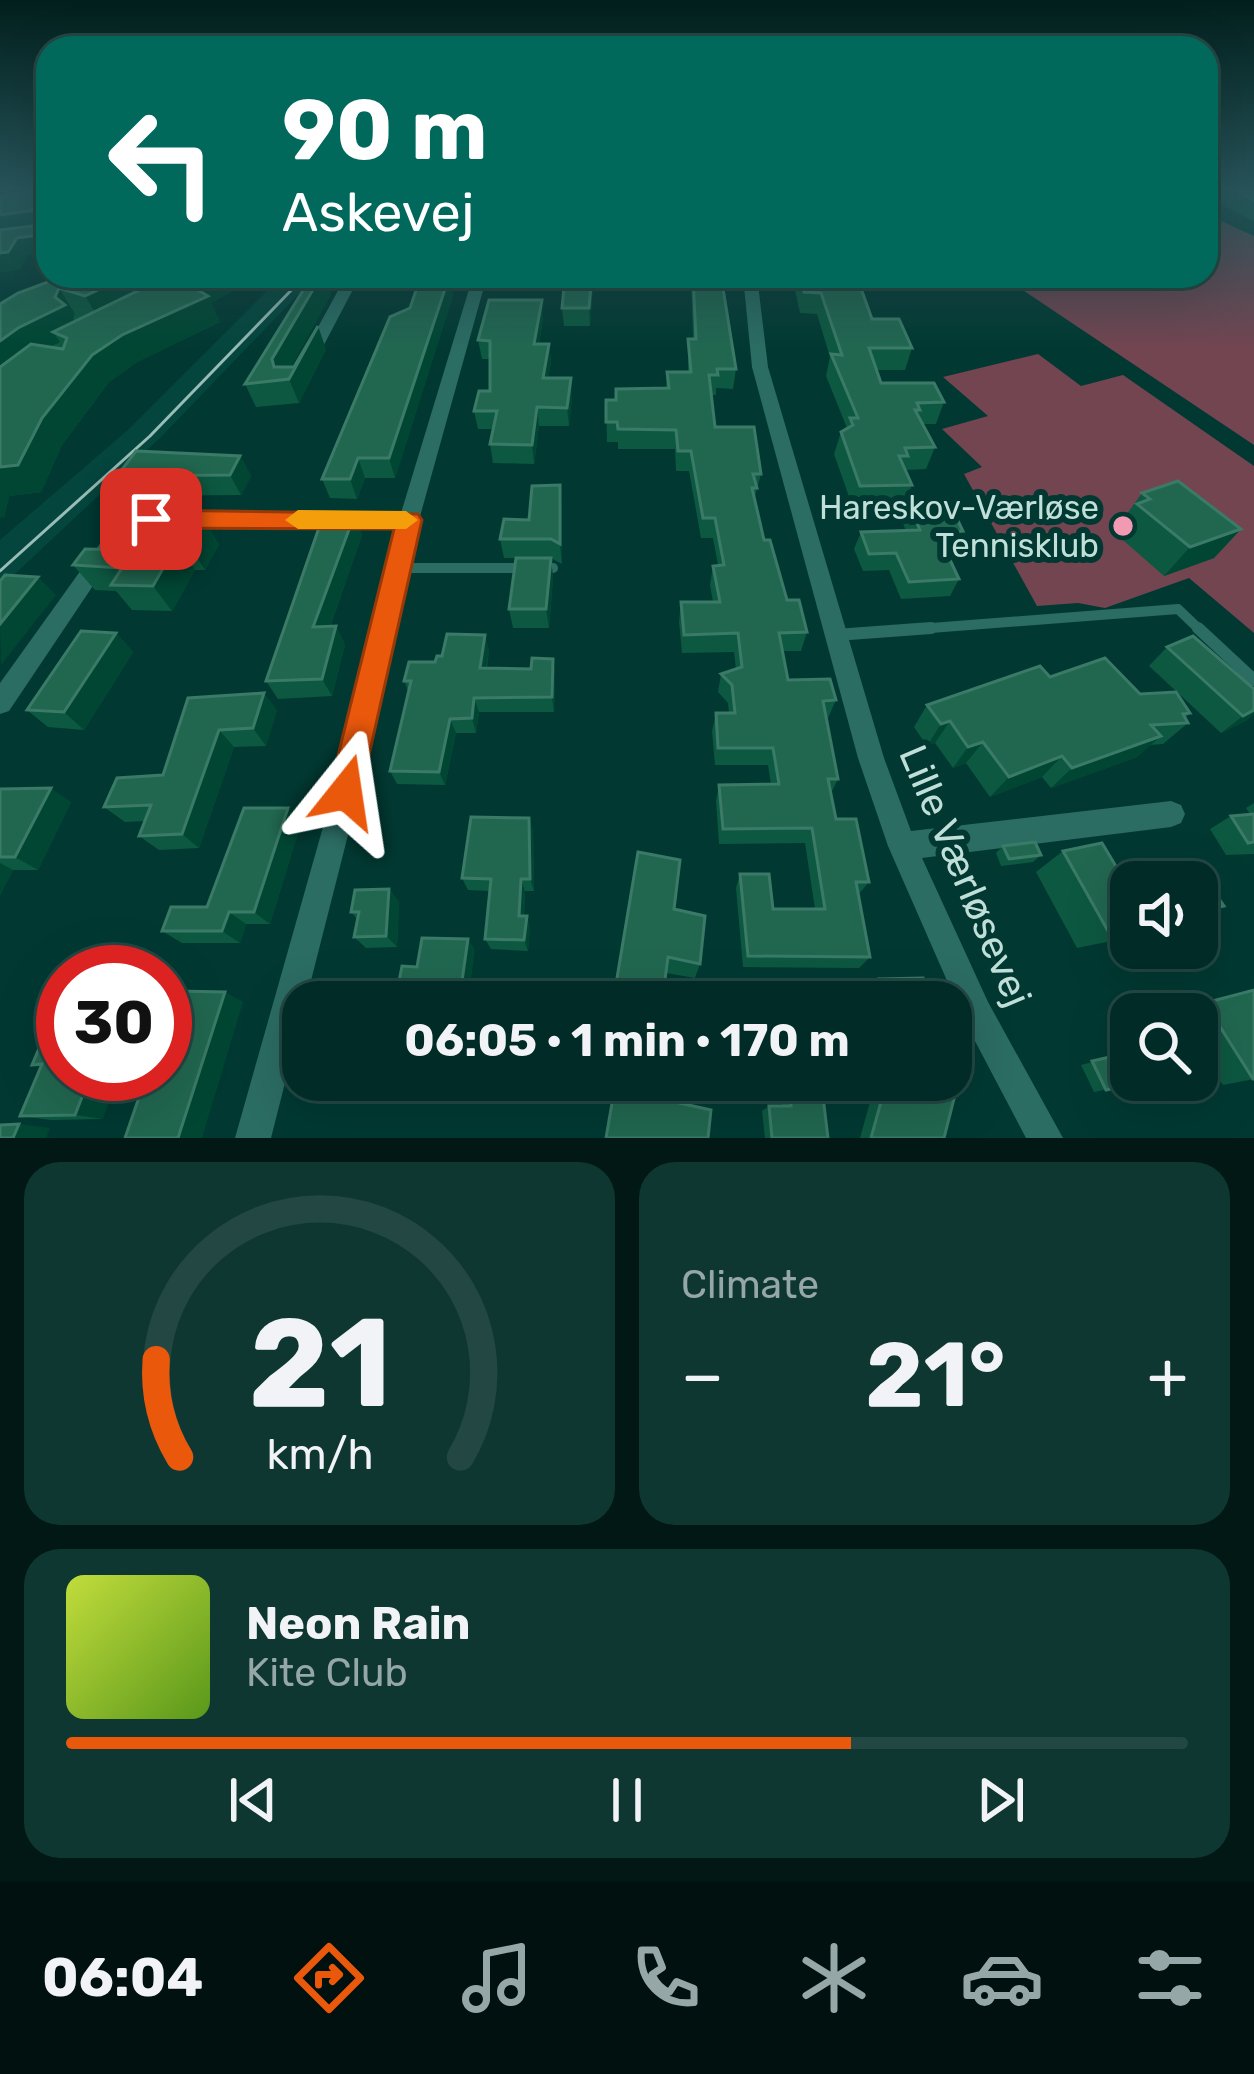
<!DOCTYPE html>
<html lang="en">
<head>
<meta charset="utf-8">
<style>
  :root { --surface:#012b26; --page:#0f3732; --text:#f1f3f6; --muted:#96a7a7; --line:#234743; --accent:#ea580c }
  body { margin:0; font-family:Rubik,sans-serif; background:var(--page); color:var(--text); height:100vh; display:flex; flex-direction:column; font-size:45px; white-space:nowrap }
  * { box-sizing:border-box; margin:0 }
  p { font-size:39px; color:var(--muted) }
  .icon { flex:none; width:66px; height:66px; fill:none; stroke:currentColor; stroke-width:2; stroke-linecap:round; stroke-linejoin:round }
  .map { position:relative; height:1138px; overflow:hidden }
  .details { display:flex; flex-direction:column; gap:24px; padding:24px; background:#011815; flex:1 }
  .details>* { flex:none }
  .guide { position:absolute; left:36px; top:36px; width:1182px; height:252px; border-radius:36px; box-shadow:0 12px 48px #0002,0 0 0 3px var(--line); background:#00695c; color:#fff; overflow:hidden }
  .fabs { position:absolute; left:1110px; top:861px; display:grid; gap:24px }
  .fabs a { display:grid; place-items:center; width:108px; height:108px; border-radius:24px; background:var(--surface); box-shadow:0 12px 48px #0002,0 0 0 3px var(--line); font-size:60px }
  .speed { position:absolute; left:36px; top:945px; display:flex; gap:24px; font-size:60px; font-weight:700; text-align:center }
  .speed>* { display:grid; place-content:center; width:156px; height:156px; border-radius:50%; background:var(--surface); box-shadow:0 12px 48px #0002,0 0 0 3px var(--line); line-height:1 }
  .speed .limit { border:18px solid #d22; background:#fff; color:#111 }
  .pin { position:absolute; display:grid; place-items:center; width:102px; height:102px; color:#fff; margin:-51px; border-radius:24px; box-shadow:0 6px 18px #0006 }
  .me { position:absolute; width:132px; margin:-66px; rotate:15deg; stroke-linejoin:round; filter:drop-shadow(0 0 9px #0008) }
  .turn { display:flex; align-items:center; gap:42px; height:252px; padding:0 48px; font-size:54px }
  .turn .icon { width:156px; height:156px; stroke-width:2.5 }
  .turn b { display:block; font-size:84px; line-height:102px }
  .big { font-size:90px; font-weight:700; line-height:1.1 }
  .details .tile { flex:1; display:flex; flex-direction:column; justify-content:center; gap:18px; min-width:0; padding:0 42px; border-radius:36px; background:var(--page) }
  .details .dial { align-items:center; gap:0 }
  .dial svg { height:312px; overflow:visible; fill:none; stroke:var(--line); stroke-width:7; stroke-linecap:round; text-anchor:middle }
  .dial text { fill:var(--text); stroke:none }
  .song { display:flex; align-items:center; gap:36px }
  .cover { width:144px; height:144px; border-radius:18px; background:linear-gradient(135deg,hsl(70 70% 55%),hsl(90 70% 35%)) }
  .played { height:12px; border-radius:6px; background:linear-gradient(90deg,var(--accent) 70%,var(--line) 70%) }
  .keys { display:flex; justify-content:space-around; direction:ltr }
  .heat { display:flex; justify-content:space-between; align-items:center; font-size:66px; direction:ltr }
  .details .tiles { flex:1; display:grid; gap:24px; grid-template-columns:1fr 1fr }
  .tile:last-child { grid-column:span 2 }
  .trip { position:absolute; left:282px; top:981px; width:690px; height:120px; border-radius:36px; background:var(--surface); box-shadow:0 12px 48px #0002,0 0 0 3px var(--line); font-weight:700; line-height:120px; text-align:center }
  .dock { display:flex; height:192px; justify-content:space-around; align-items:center; background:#00110f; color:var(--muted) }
  .dock .icon { width:84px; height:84px }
  .dock .current { color:var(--accent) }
  .dock b { font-size:54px; color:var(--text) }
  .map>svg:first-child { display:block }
  .built { fill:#04463e }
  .green { fill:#724551 }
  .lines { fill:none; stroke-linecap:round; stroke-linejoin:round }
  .lane-far1 { stroke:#2b6c63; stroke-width:10 }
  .lane { stroke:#2b6c63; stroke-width:12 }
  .street { fill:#2b6c63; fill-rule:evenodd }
  .tram { stroke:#98bcb6; stroke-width:3 }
  .wall { fill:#0d5840 }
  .shaded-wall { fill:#004633 }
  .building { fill:#216750; stroke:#3a7a66; stroke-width:3 }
  .route { fill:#ea580c; stroke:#983908; stroke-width:3 }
  .slow { fill:#f59e0b }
  .poi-dot { fill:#f19ab1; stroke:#013932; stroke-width:4.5 }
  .labels { text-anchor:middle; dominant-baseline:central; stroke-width:12; stroke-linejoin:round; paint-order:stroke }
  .poi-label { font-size:33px; fill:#c0dfd9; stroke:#013932; text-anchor:end }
  .near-street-label { font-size:39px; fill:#c0dfd9; stroke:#013932 }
</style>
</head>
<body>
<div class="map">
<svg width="1254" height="1138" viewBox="0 0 1254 1138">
  <rect width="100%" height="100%" fill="#013932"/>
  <path class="built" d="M282 276H316L161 437 0 588V540L129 429Z"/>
  <g class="green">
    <path d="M1206 214 1254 236V445L1002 276H1206Z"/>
    <path d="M1038 354 1081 386 1123 375 1254 466V633L1189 578 1105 608 1078 603 1037 606 964 474 982 467 942 429 988 416 943 377Z"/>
  </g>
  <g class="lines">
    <g class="lane-far1">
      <path d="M399 568H553"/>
      <path d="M892 631 1178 609 1201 631"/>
    </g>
    <g class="lane">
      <path d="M1198 628 1254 680"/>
      <path d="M836 635 931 628"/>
    </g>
    <g class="street">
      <path d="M346 276H360L316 360 308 365 302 363 300 360Z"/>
      <path d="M473 276H487L419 520 377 721 271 1138H235L353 721 398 527 154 526 123 541 9 711 0 714V683L109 531 144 514 401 513Z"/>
      <path d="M743 276H757L768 367 884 758 911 831 1171 801 1181 805 1185 814 1181 823 1171 827 922 858 988 1002 1063 1138H1026L966 1024 888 846 858 758 752 367Z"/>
    </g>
    <path class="tram" d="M0 571 150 436 305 276"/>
  </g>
  <g class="wall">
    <path d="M1206 190H1254V221L1206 197Z"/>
    <path d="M64 276H259L211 303 220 322 137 362 109 382 62 445 41 492 9 496 4 517 0 304Z"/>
    <path d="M398 276H451L450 280 453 295 395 478H365L357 499 330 498 322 479 410 308 416 290 401 287Z"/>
    <path d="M565 276H640L639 285H593L590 326H564L562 308Z"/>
    <path d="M691 276H732V282L722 281 736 369 733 389 716 388V395H711L715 427 761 474 754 500 764 540 787 600 807 632 801 651H783L788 680 836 700 828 718H826L838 779 831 793 836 819 869 882 858 895 870 957 859 968 743 967 736 888 740 874 773 909H815L805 843 719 844 716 801 719 785H771L768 765H715L712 731 716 713H729L728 703 718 692 721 674 736 669 734 652 682 653 679 622 681 602H713L710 585 713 566 718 565 713 538H701L689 471H676L675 449H618V442H607L606 400H616L666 388 667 372H688V339H693Z"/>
    <path d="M792 276H864L862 291 872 319 912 348 905 370H877L881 383 944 402 936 424H922L935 447 926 469 905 470 912 485 903 507 853 508 834 454 841 432 847 428 826 376 830 357 817 314 800 313Z"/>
    <path d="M331 294 291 367H294L326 349 299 403 256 407 245 384Z"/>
    <path d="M543 318 539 344H549L551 362 548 378 572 397 569 426H539L534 464 493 463 490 444 493 429H478L474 411 490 391V359H482L478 340Z"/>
    <path d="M240 456 251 476 241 495 131 496 117 476Z"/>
    <path d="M560 485 562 564 551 558 553 578 549 628H513L509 609 516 558H504L500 539 529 520Z"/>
    <path d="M1142 493 1241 529 1214 558 1164 576 1115 533 1122 524 1121 522Z"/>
    <path d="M908 502 963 531 954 548 945 549 959 579 950 596 901 599 889 570 863 571 854 549 861 532 906 531 901 519Z"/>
    <path d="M354 516 362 535 330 627 336 626 345 645 332 696 278 699 266 681Z"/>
    <path d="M157 517 219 544 205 570H195L172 611 132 610 116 591 95 590 73 565 132 550Z"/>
    <path d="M116 633 133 652 84 730 48 727 27 710Z"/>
    <path d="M1167 647 1247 720 1221 733 1149 666Z"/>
    <path d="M489 650 487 668 531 669 553 659 555 674 554 712H479L476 733H456L445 785 397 784 390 771 408 691 404 681 435 662Z"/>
    <path d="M1050 677 1140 694 1190 713 1185 718 1188 723 1163 744 1150 745 1137 757 1051 788 1042 777 990 797 966 763 953 768 935 743 927 746 914 727 927 705Z"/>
    <path d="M188 698 277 710 266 746 234 747 199 848 159 850 139 836 145 821 125 822 104 807 163 775Z"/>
    <path d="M0 789 71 802 38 870H13L0 895Z"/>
    <path d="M1254 803V854L1226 855 1210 829 1231 816 1250 814 1246 808Z"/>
    <path d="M288 808 301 823 270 924H246L240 943H182L162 931 207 907Z"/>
    <path d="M529 818 533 831 534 891H525L524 916H527L530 927 528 951 491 949 485 939 490 891 468 890 462 878Z"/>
    <path d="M1003 846 1041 855 1033 862 1001 866 996 853Z"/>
    <path d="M1063 851 1131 888V937L1077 948 1036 872Z"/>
    <path d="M1197 882 1224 906 1197 920Z"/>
    <path d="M389 889 399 902 397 947 366 948 354 937 357 919 351 912Z"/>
    <path d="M674 909 700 964 695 978 666 973Z"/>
    <path d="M879 979 929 1002H870L867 989Z"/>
    <path d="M1205 1003 1254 1079 1223 1085 1197 1042V1014H1180L1179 1012Z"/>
    <path d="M43 1039 103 1119 51 1120 20 1116 41 1067 32 1065Z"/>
    <path d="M1123 1054 1139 1083 1094 1092 1081 1065Z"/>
    <path d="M778 1080H821L828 1138H765L762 1111 769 1106H782Z"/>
    <path d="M876 1080H947L944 1138H860Z"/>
  </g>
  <g class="shaded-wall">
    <path d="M0 190 47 191 0 198Z"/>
    <path d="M38 210 48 228 0 234V215Z"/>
    <path d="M48 231V253L28 255 20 270 0 273V253L17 238Z"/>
    <path d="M128 276H183L185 280 101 322 85 296Z"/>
    <path d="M203 276H259L211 303 220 322 137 362 109 382 62 445 41 492 9 496 4 517 0 518V467L92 355 188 284Z"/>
    <path d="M321 276H325L331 294 284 380 274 367 272 359Z"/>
    <path d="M451 276 450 280 453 295 395 478 389 458 441 277Z"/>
    <path d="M592 276 593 285 590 326 589 308Z"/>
    <path d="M59 288 75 314 73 318 82 331 53 332 60 342 36 354 0 384V341L55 297Z"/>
    <path d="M542 300 543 318 536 362 534 344Z"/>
    <path d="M318 326 326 349 299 403 289 379Z"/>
    <path d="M549 344 551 362 545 396 543 378Z"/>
    <path d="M571 378 572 397 569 426 567 408Z"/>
    <path d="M537 407 539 426 534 464 532 445Z"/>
    <path d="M240 456 251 476 241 495 230 475Z"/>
    <path d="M358 458 365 478 357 499 350 479Z"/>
    <path d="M560 485 562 505V564L560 544Z"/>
    <path d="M354 516 362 535 323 646 313 627Z"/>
    <path d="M203 518 219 544 205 570 189 545Z"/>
    <path d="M1241 529 1214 558 1164 576 1190 547Z"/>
    <path d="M177 544 195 570 172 611 153 586Z"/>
    <path d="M551 558 553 578 549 628 546 609Z"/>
    <path d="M38 577 56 595 1 665 0 624Z"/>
    <path d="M336 626 345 645 332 696 322 679Z"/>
    <path d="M116 633 133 652 84 730 64 712Z"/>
    <path d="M485 635 489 650 484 683 480 668Z"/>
    <path d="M553 659 555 674 554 712 552 697Z"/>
    <path d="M264 693 277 710 266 746 253 728Z"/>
    <path d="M474 698 479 712 476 733 472 718Z"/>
    <path d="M1254 710V715L1247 720 1221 733 1243 716Z"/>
    <path d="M450 719 456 733 445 785 439 772Z"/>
    <path d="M950 721 935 743 927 746 941 724Z"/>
    <path d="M219 730 234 747 199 848 182 834Z"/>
    <path d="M1161 736 1137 757 1051 788 1072 768Z"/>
    <path d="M983 742 966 763 953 768 968 747Z"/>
    <path d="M1062 756 1042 777 990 797 1009 777Z"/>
    <path d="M51 788 71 802 38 870 15 857Z"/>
    <path d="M288 808 301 823 270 924 254 912Z"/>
    <path d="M529 818 533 831 534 891 530 879Z"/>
    <path d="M0 863 13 870 0 895Z"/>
    <path d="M521 879 525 891 523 927 519 916Z"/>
    <path d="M389 889 399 902 397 947 386 936Z"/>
    <path d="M229 912 246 924 240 943 222 931Z"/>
    <path d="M527 916 530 927 528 951 524 940Z"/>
    <path d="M468 939 475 950 468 1002H459Z"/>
    <path d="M225 992 243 1002 202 1138H178Z"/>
    <path d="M91 1074H119L103 1119 75 1115Z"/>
    <path d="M19 1124 50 1128 46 1138H13Z"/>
  </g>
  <g class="building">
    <path d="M39 190H48V231L46 234 17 238 8 252 0 253V230L40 225 45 218 38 210 0 215V196Z"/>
    <path d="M1234 190H1254V200Z"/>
    <path d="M64 276H128L85 296 59 288 55 297 65 305 18 328 0 341V304L18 293Z"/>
    <path d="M186 276H203L188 284 208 296 122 335 92 355 42 418 18 465 0 467V367L31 344 63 349 67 338 53 332 164 278 183 284Z"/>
    <path d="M312 276H321L272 359 274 367H294L318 326 289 379 245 384Z"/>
    <path d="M421 276 449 277 389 458H358L350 479H322L390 317 410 308Z"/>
    <path d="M565 276H592L589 308H562Z"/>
    <path d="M693 276H721L736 369H717L718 375H709L715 427H754L761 474H753L757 488H752L764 540H770L787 600H799L807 632 779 633 788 680 830 679 836 700 823 701 838 779H828L836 819H856L869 882H856L870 957 748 956 740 874H769L773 909H825L812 828 723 829 719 785 779 784 773 748H718L716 713H735L732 685 721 674 742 667 738 633 684 635 681 602H720L713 566 724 565 715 518H703L691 451H678L676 430 618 429 617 422H606V400H616V389L669 388 667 372H691L688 339H696Z"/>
    <path d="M801 276H864L865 280H858L872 319H899L912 348H869L881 383H934L944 402 917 403 920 410H915L935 447 905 448 908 456H899L912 485 860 486 841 432 853 425 850 418H858L831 354 842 355 821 293 804 292Z"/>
    <path d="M489 300H542L534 344H549L543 378H571L567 408 537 407 532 445 490 444 497 411H474L479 391H490V341L478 340Z"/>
    <path d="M136 451 240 456 230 475 117 476Z"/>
    <path d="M1178 481 1241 529 1190 547 1137 504 1150 499 1142 493Z"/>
    <path d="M560 485V544L551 539H500L504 519 529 520 532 486Z"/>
    <path d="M948 500 963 531 937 532 959 579 909 582 896 553 869 554 861 532 920 530 908 502Z"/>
    <path d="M323 516H354L313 627 336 626 322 679 266 681Z"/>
    <path d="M157 517 203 518 189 545 177 544 153 586 111 585 122 568 73 565 85 549 132 550Z"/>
    <path d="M516 558H551L546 609H509Z"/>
    <path d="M5 575 38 577 0 624V581Z"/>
    <path d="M81 631 116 633 64 712 27 710Z"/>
    <path d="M447 634 485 635 480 668 531 669 532 658 553 659 552 697 474 698 472 718 450 719 439 772 390 771 411 681H404L409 662H435L437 656H442Z"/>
    <path d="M1193 636 1254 689V710L1243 716 1167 647Z"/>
    <path d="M1105 658 1140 694 1176 692 1190 713 1183 714 1188 723 1151 725 1161 736 1072 768 1062 756 1009 777 983 742 968 747 950 721 941 724 927 705 1040 666 1050 677Z"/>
    <path d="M264 693 253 728 219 730 182 834 139 836 151 805 104 807 117 778 163 775 188 698Z"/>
    <path d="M51 788 15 857H0V789Z"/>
    <path d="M244 808H288L254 912H229L222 931H162L171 907H207Z"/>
    <path d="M1254 814V842L1248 843 1231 816Z"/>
    <path d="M471 817 529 818 530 879H521L519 916H527L524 940 485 939 491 879 462 878Z"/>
    <path d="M1035 842 1041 855 1009 859 1003 846Z"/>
    <path d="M1102 843 1129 888H1131V926L1108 931 1063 851Z"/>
    <path d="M638 852 680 860 674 909 705 916 700 964 668 957 662 1002H613Z"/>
    <path d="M1202 874 1224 906 1197 912V882H1160Z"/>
    <path d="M389 889 386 936 354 937 359 912H351L355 890Z"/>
    <path d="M422 938 468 939 459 1002H395L402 966 417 967Z"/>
    <path d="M923 978 929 1002H884L879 979Z"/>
    <path d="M1254 990V1079H1253L1205 1003Z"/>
    <path d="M176 991 225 992 178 1138H125L147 1074H165V1022Z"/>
    <path d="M63 1017V1074H91L75 1115 20 1116 42 1064 32 1065 43 1039 54 1038Z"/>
    <path d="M1123 1054 1131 1068V1080H1137L1139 1083 1106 1090 1092 1061Z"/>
    <path d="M616 1080H668L666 1100 711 1110 708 1138H606Z"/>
    <path d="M787 1080H821L828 1138H772L769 1106H791Z"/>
    <path d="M887 1080H947L946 1086 956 1091 944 1138H871Z"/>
    <path d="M19 1124 13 1138H0V1125Z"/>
  </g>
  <linearGradient id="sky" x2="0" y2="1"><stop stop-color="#011f1c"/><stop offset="0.54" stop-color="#27545a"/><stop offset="1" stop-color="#27545a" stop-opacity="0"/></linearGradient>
  <rect width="1254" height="349" fill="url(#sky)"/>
  <path class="route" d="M151 510 418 514 422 520 358 804 346 809 334 804 329 792 394 529 151 528 138 519Z"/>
  <path class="slow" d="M298 510 406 511 418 520 406 529H298L285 520Z"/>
  <circle class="poi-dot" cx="1123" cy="526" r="12"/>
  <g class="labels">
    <g class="poi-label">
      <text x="1099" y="507">Hareskov-Værløse<tspan x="1099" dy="38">Tennisklub</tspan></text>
    </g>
    <g class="near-street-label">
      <text transform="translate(965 876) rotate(67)">Lille Værløsevej</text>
    </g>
  </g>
</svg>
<div class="fabs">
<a><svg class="icon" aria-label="sound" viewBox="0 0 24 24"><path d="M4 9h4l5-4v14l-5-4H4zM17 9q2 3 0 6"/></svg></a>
<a><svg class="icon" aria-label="search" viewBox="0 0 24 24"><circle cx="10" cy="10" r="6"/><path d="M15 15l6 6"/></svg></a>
</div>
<div class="speed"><div class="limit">30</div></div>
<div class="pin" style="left:151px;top:519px;background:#d93025"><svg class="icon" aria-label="arrive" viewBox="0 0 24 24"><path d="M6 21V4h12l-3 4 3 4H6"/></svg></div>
<svg class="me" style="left:346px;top:792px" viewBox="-20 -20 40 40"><path d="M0-17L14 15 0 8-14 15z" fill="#ea580c" stroke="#fff" stroke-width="4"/></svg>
<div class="trip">06:05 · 1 min · 170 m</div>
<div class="guide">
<div class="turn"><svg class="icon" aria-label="left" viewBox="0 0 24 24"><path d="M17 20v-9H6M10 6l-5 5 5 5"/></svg><div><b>90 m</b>Askevej</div></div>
</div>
</div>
<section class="details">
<div class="tiles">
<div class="tile dial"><svg viewBox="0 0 100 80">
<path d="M14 69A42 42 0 1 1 86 69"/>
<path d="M14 69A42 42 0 0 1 8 44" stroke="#ea580c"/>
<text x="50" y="56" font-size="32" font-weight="700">21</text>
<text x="50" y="72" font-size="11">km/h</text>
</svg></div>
<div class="tile"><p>Climate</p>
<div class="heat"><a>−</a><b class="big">21°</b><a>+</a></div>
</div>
<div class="tile">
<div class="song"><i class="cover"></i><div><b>Neon Rain</b><p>Kite Club</p></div></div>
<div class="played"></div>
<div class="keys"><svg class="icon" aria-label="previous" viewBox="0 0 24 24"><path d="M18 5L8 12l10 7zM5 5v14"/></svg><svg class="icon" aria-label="pause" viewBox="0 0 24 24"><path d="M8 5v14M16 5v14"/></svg><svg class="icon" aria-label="next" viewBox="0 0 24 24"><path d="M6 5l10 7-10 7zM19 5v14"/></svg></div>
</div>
</div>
</section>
<nav class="dock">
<b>06:04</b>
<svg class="icon current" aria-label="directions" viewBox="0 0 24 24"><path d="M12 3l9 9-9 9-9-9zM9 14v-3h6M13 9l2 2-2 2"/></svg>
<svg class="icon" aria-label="music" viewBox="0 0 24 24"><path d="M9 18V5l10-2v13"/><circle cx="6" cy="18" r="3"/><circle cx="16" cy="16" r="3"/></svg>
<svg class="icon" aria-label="phone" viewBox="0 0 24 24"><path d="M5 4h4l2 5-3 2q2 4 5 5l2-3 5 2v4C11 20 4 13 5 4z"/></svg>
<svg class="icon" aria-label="climate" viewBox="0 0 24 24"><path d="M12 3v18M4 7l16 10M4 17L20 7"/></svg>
<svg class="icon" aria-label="car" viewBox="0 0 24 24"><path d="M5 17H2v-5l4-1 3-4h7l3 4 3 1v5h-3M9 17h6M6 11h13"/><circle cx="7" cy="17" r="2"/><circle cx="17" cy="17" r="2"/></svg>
<svg class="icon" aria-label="filters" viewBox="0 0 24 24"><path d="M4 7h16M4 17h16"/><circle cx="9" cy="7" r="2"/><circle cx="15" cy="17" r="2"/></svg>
</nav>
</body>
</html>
